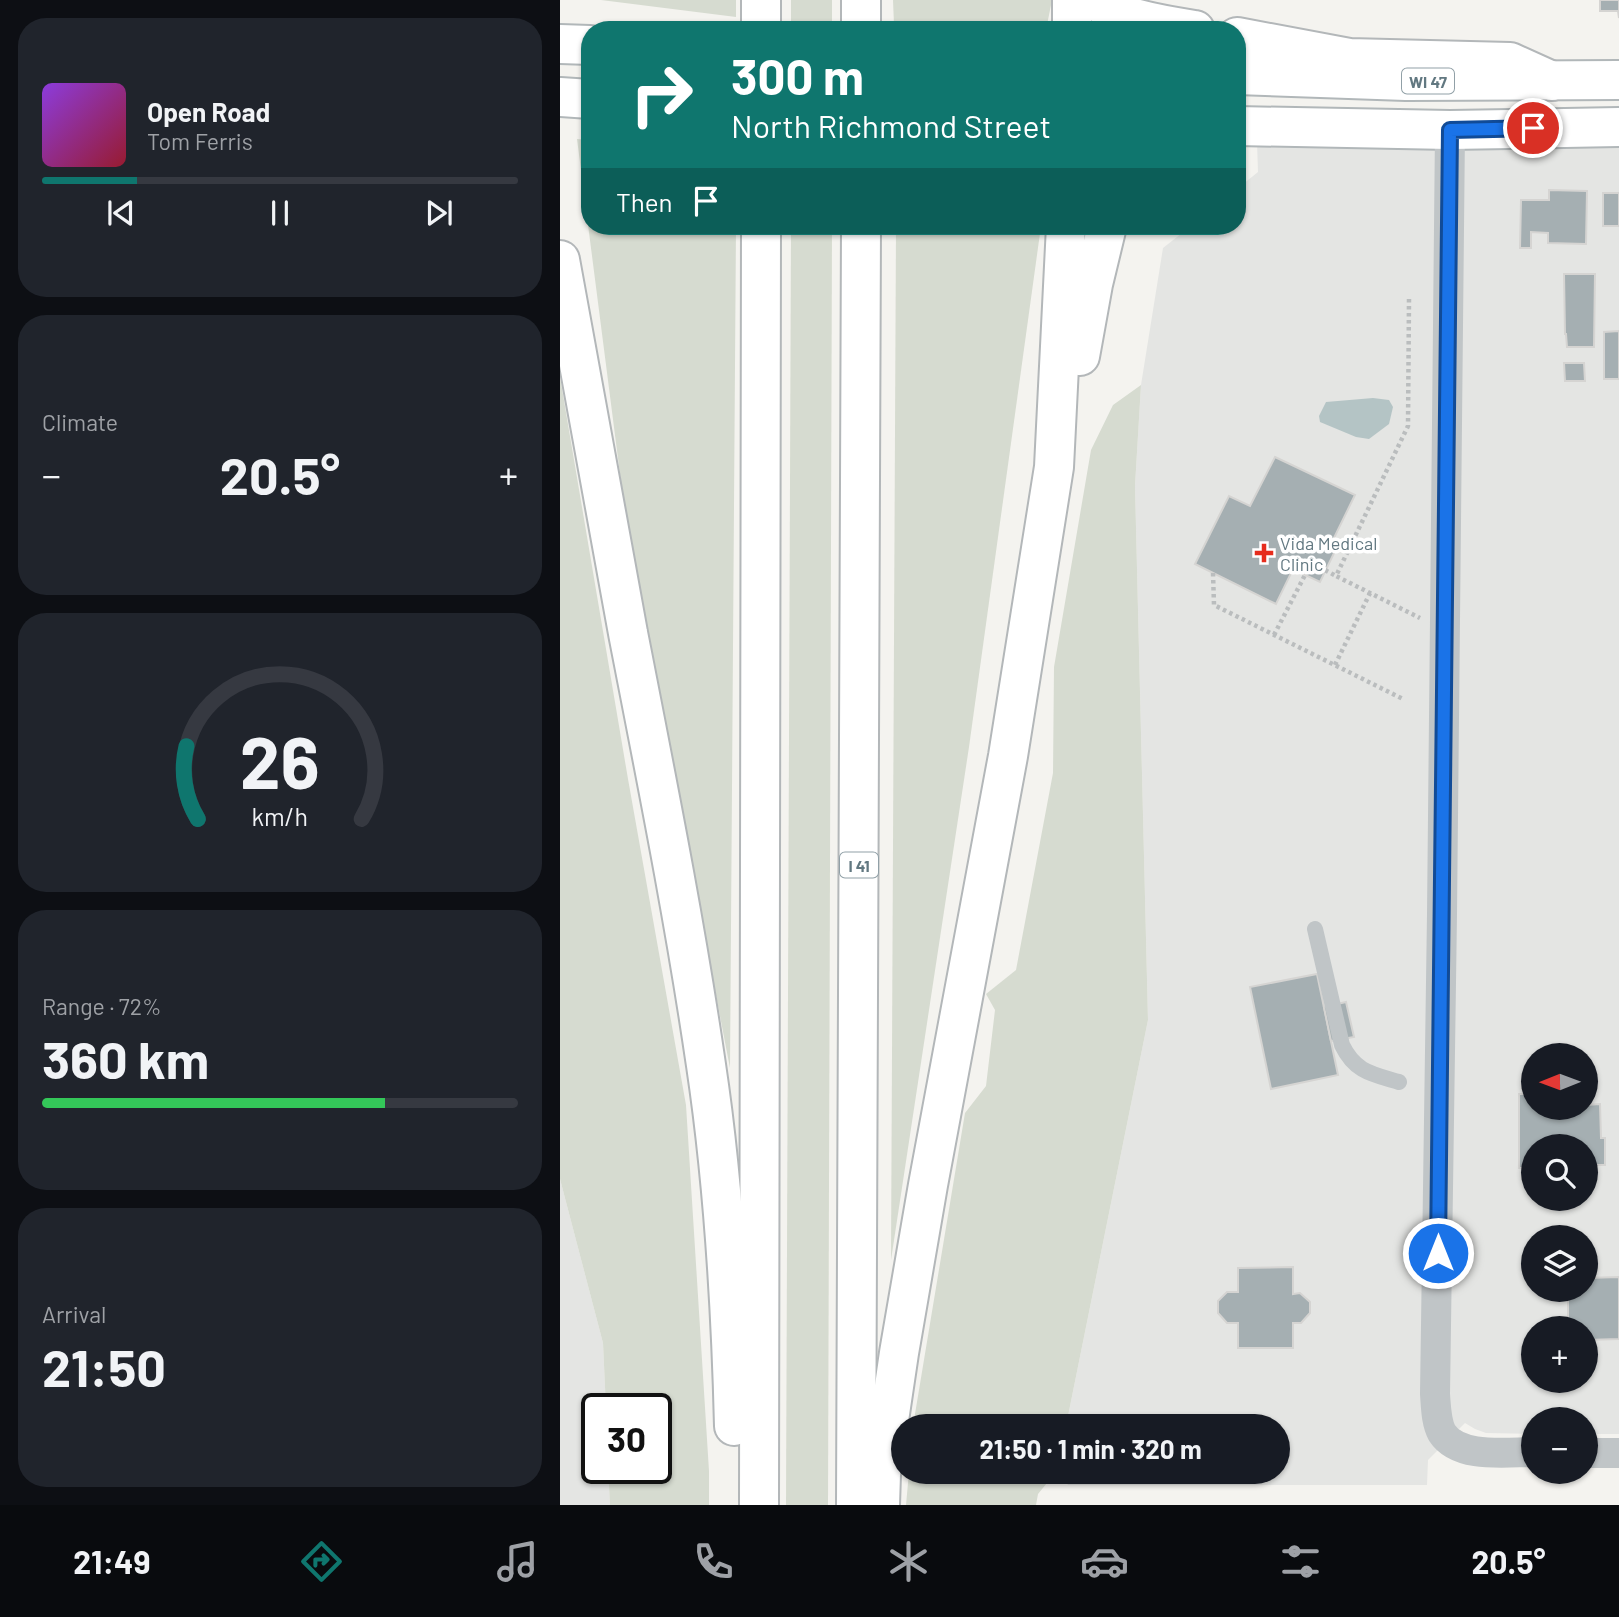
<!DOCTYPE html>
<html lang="en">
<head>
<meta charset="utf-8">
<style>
  :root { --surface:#171b24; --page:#20242c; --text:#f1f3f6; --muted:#9ea1a6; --line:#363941; --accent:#0f766e }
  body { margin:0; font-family:Barlow,sans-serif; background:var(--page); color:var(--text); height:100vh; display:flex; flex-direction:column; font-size:26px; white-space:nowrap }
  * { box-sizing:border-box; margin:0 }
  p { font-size:23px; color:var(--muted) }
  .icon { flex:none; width:38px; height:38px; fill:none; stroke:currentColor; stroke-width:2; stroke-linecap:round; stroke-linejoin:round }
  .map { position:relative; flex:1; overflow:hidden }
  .side { display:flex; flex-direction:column; gap:18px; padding:18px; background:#0d0f14; width:560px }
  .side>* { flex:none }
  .guide { position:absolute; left:21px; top:21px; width:665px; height:214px; border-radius:28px; box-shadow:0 2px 5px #0004; background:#0f766e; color:#fff; overflow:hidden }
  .needle { width:46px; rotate:269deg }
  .controls { position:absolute; left:961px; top:1043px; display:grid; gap:14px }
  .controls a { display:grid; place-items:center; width:77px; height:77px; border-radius:50%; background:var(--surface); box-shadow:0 2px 5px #0004; font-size:35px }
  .speed { position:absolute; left:21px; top:1393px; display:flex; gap:14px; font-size:35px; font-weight:700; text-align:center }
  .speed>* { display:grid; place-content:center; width:91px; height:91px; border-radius:50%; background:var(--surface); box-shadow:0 2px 5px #0004; line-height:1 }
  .speed .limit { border:4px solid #111; border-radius:10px; background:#fff; color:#111 }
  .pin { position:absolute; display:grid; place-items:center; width:60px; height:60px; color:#fff; margin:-30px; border:4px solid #fff; border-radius:50%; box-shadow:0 2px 7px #0007 }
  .me { position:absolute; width:77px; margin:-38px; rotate:0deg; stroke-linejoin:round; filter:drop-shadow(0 0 5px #0008) }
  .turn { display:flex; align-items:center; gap:24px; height:147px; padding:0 35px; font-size:32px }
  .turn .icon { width:91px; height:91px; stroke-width:2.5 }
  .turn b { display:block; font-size:49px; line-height:60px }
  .then { display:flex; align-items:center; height:66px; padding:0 35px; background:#0003; gap:14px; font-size:26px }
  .big { font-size:52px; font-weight:700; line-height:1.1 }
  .side .card { flex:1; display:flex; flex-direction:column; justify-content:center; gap:10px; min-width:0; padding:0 24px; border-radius:28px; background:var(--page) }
  .side .dial { align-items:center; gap:0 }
  .dial svg { height:182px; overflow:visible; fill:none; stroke:var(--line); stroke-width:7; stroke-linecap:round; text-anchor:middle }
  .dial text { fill:var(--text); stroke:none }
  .song { display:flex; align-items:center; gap:21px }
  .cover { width:84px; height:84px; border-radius:10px; background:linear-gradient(135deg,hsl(270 70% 55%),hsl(350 70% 35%)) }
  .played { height:7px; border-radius:4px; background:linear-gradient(90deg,var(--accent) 20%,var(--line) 20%) }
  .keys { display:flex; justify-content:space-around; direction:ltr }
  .heat { display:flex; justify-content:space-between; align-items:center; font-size:38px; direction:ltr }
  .charge { height:10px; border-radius:5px; background:linear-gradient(90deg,#34c759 72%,var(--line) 0) }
  .trip { position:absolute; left:331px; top:1414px; width:399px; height:70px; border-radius:35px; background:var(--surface); box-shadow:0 2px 5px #0004; font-weight:700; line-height:70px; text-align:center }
  .menu { display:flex; height:112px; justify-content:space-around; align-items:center; background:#090b0e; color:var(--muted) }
  .menu .icon { width:49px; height:49px }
  .menu .active { color:var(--accent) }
  .menu b { font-size:32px; color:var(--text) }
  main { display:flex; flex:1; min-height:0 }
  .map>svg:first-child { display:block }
  .built { fill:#e4e5e3; fill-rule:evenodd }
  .green { fill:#d6dbd0 }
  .water { fill:#b4c4c5 }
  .building { fill:#a5afb2; stroke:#d5d4d2; stroke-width:2 }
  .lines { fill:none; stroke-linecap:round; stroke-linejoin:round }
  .primary-casing { stroke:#b1b7b9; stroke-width:42 }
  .motorway-casing { stroke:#b3b7b9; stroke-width:42 }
  .path { stroke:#babdbe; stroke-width:4.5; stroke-dasharray:3.5 3.5; stroke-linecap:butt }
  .service { stroke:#c0c5c7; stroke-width:16 }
  .minor { stroke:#c0c5c7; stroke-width:30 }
  .primary { stroke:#fff; stroke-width:38 }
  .motorway { stroke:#fff; stroke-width:38 }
  .route-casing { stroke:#114b97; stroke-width:18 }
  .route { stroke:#1a73e8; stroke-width:12 }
  .poi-dot { fill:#e62c1d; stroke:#fff; stroke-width:2.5 }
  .labels { text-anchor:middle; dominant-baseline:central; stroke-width:7; stroke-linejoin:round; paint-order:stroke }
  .shield { fill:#fff; stroke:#91a0a7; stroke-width:2 }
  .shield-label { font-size:16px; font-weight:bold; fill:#627881 }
  .poi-label { font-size:18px; fill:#627881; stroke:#fff; text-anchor:start }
</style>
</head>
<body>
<main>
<section class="side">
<div class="card">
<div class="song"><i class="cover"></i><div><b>Open Road</b><p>Tom Ferris</p></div></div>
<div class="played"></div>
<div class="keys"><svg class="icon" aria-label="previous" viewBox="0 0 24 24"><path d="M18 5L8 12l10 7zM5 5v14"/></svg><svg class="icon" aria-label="pause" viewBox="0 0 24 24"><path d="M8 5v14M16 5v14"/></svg><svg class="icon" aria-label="next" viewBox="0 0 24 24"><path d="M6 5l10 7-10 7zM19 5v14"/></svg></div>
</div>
<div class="card"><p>Climate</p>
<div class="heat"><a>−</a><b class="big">20.5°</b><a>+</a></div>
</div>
<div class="card dial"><svg viewBox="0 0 100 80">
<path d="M14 69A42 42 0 1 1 86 69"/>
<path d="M14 69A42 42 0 0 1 9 37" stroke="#0f766e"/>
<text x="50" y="56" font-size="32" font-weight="700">26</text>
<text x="50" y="72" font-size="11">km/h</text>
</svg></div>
<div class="card"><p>Range · 72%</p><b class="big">360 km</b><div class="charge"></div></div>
<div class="card"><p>Arrival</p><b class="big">21:50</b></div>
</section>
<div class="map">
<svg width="1059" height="1505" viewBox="0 0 1059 1505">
  <rect width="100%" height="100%" fill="#f4f3ef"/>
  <g class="built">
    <path d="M697 142 1059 143V1434H1026V1419H973V1434L926 1433 915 1429 905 1423 868 1460 867 1485H508L499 1472H718V1426H506L588 1020 575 486 581 385 603 248 631 226H677V189L698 172ZM973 1055H1026V1108H973ZM973 1146H1026V1199H973ZM973 1237H1026V1290H973ZM973 1328H1026V1381H973Z"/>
    <path d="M0 1179 43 1343 46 1409H37V1468H48L50 1505H0Z"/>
  </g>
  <g class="green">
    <path d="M41 0H176V17Z"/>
    <rect x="231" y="0" width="41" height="30"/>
    <path d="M333 0H492L487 25H334Z"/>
    <path d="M17 139 30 140V226H176L170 1068 69 544Z"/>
    <path d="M231 226H272L268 1505H226Z"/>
    <path d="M336 226H481L409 747 331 1260Z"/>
    <path d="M0 377 68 779 126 1105 149 1471V1505H50L48 1468H96V1409H46L43 1343 0 1179Z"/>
    <path d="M581 385 575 486 588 1020 506 1426H353L405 1113 426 1086 435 1010 426 994 456 970 493 773 494 667 531 450 553 405Z"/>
    <path d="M349 1472H496L478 1494 476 1505H346Z"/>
  </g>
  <path class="water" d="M813 398 829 400 833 407 829 424 809 439 796 437 760 422 759 416 766 402Z"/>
  <g class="building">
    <path d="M1040 0H1059V18L1058 11H1040Z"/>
    <path d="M989 190 1027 191 1026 244 988 243V233L971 232V248H960L961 200H989Z"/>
    <rect x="1043" y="193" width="16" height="33"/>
    <path d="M1004 274H1035L1034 347H1007L1006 334H1005Z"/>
    <path d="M1059 331V379H1044V332Z"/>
    <path d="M1004 363H1024L1025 381H1005Z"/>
    <path d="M715 457 795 495 770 546 776 549 760 582 733 569 716 604 635 564 669 496 690 506Z"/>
    <path d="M757 974 778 1075 711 1089 690 987Z"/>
    <path d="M786 1002 794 1037 771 1041 764 1007Z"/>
    <path d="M959 1094H973V1108H1026V1105L1040 1104 1041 1138H1045V1165H1026V1146H973V1168H959Z"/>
    <path d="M733 1267V1294L740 1293 750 1302V1313L741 1323H733V1348H678V1323H667L658 1313V1301L667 1292H678V1268Z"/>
    <path d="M1059 1277V1339L1026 1340V1328H1008V1290H1026V1278Z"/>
  </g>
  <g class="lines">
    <defs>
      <g id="primary">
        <path d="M0 44 30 45"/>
        <path d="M677 75 846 81 1059 80"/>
        <path d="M0 97 30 99"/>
        <path d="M677 126 890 130 1059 127"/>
      </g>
      <g id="motorway">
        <path d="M536 0C554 18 609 26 635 30"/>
        <path d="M201 30V0"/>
        <path d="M301 30V0"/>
        <path d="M512 30V0"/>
        <path d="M677 37 789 58 950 62 992 81"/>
        <path d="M0 260C22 385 45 509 68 633 96 777 125 921 146 1065 164 1185 171 1305 174 1426"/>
        <path d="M520 356 533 284 547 226"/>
        <path d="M199 1505 201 226"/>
        <path d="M296 1505 301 226"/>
        <path d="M320 1505 321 1474 339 1353 368 1185 448 756 494 467 506 226"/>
      </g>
    </defs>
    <use href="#primary" class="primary-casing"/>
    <use href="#motorway" class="motorway-casing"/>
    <g class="path">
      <path d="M849 299 848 426 776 576 860 618"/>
      <path d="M765 570 776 576"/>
      <path d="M653 573 654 605 843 699"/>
      <path d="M714 635 745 575"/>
      <path d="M775 665 810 593"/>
    </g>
    <path class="service" d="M755 929 782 1045C795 1072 812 1074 839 1082"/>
    <g class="minor">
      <path d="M890 130 882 914 875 1394C876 1407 876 1422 882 1433 899 1459 947 1452 973 1452"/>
      <path d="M1026 1453H1059"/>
    </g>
    <use href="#primary" class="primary"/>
    <use href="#motorway" class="motorway"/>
  </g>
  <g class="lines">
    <defs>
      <path id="route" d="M878 1253 890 130 973 128"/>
    </defs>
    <use href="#route" class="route-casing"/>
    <use href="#route" class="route"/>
  </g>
  <path class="poi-dot" d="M700.5 542.5h7v7h7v7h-7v7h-7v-7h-7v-7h7z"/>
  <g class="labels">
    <g class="shield">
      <rect x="842" y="68.5" width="52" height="25" rx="5"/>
      <rect x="280" y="852.5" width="38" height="25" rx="5"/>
    </g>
    <g class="shield-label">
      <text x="868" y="81">WI 47</text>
      <text x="299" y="865">I 41</text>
    </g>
    <g class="poi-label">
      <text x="720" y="543">Vida Medical<tspan x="720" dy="21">Clinic</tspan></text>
    </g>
  </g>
</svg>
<div class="controls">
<a><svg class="needle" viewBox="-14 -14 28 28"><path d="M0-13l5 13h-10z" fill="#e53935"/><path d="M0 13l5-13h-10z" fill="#9ea1a6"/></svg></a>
<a><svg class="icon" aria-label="search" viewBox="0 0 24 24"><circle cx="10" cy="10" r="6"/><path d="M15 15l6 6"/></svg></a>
<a><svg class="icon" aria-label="layers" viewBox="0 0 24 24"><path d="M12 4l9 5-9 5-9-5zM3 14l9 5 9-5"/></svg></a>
<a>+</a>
<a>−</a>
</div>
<div class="speed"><div class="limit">30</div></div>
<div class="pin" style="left:973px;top:128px;background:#d93025"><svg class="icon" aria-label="arrive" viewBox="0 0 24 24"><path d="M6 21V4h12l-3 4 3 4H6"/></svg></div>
<svg class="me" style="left:878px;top:1253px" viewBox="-20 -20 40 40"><circle r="17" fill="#1a73e8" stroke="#fff" stroke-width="3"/><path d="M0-11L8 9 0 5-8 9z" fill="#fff"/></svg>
<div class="trip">21:50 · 1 min · 320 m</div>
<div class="guide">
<div class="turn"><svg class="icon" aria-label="right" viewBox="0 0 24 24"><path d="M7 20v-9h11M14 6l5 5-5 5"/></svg><div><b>300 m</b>North Richmond Street</div></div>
<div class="then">Then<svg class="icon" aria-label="arrive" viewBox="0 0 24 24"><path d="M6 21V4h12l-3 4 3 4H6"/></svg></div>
</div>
</div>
</main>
<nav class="menu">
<b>21:49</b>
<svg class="icon active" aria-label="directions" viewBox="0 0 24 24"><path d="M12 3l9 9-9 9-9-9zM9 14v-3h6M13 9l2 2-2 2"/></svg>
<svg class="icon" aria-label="music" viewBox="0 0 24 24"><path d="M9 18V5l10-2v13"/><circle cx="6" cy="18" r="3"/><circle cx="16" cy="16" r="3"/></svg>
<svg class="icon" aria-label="phone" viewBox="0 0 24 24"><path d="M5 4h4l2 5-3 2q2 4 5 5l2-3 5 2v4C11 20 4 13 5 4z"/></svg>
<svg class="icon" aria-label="climate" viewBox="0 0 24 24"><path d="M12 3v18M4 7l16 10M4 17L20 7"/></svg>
<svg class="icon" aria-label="car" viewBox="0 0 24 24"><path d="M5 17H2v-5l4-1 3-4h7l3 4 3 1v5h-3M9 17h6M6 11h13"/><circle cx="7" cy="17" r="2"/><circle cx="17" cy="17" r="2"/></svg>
<svg class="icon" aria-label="filters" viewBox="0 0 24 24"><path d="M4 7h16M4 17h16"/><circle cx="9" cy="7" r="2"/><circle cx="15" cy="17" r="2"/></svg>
<b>20.5°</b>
</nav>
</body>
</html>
